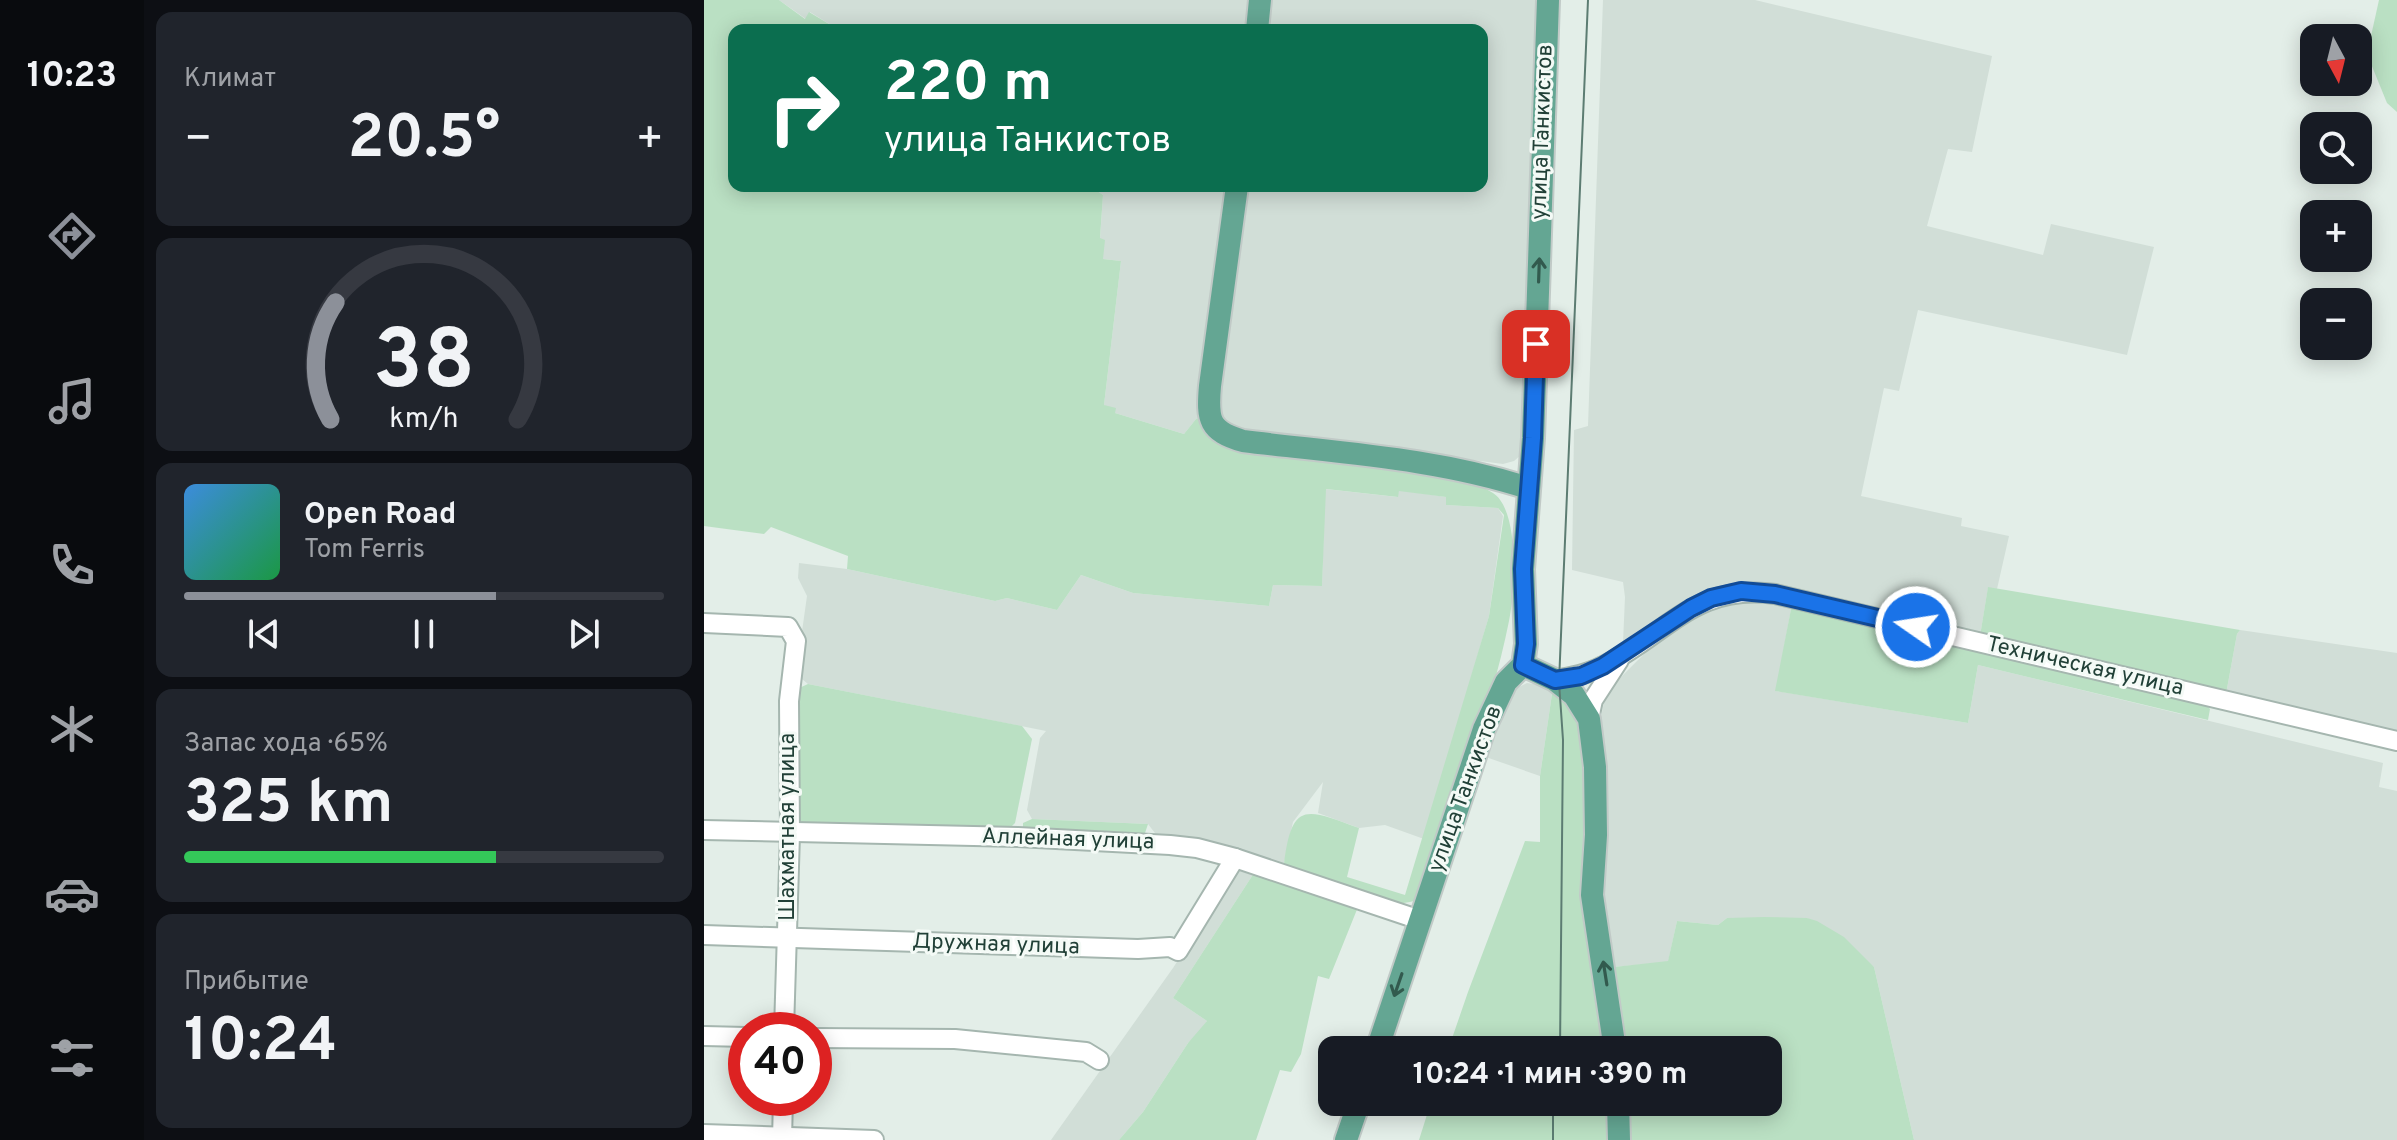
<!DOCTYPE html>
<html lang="ru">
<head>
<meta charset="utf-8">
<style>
  :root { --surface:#171b24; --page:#20242c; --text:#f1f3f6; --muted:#9ea1a6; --line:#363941; --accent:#8c9099 }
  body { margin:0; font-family:Overpass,sans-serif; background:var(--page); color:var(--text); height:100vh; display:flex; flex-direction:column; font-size:30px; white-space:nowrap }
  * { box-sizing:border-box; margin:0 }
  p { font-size:26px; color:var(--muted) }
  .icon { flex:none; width:44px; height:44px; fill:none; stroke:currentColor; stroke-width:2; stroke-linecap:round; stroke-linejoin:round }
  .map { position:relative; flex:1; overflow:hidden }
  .drawer { display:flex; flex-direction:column; gap:12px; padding:12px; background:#0d0f14; width:560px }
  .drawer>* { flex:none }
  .guide { position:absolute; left:24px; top:24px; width:760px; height:168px; border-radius:16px; box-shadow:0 4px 20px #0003; background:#0b6e4f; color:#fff; overflow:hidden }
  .needle { width:52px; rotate:173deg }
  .controls { position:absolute; left:1596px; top:24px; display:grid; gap:16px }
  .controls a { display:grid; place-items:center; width:72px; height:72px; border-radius:16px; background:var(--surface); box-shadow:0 4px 20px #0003; font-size:40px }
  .speed { position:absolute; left:24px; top:1012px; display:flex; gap:16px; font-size:40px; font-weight:700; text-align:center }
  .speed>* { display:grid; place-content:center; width:104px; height:104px; border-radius:50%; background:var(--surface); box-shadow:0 4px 20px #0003; line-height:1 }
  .speed .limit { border:12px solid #d22; background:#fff; color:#111 }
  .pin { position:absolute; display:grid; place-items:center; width:68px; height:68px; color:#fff; margin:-34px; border-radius:16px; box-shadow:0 4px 12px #0006 }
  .me { position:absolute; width:88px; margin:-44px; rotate:283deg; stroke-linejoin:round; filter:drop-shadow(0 0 6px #0008) }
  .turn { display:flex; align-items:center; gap:28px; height:168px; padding:0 24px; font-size:36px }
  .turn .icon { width:104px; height:104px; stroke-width:2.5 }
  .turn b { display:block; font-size:56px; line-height:68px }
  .big { font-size:60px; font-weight:700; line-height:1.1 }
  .drawer .card { flex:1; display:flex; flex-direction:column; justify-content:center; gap:12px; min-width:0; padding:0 28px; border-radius:16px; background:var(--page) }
  .drawer .dial { align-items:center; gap:0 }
  .dial svg { height:208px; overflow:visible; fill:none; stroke:var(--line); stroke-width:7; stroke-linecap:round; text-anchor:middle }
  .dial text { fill:var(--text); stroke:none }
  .song { display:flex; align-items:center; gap:24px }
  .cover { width:96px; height:96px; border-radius:12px; background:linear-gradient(135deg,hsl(210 70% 55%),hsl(140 70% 35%)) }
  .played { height:8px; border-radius:4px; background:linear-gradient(90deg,var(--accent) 65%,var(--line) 65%) }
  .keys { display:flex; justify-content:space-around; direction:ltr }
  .heat { display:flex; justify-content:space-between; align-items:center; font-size:44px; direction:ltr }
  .charge { height:12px; border-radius:6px; background:linear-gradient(90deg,#34c759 65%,var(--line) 0) }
  .trip { position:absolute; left:614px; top:1036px; width:464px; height:80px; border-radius:16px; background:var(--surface); box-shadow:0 4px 20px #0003; font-weight:700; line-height:80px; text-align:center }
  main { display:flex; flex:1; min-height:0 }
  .tab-bar { display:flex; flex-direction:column; width:144px; justify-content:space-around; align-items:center; background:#090b0e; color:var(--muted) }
  .tab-bar .icon { width:56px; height:56px }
  .tab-bar .on { color:var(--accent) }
  .tab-bar b { font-size:36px; color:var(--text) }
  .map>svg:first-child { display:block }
  .built { fill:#d1ded7 }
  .green { fill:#bae0c3 }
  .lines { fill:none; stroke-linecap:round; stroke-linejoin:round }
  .minor-casing { stroke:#a5b6af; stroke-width:22 }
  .major-casing { stroke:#c1cac7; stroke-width:26 }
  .minor { stroke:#fff; stroke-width:18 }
  .major { stroke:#64a693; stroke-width:22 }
  .tram { stroke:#5c7c72; stroke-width:2 }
  .oneway { stroke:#325a4e }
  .route-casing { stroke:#114b97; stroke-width:20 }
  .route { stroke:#1a73e8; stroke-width:14 }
  .labels { text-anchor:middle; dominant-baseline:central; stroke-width:6; stroke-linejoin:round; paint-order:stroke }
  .street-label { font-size:22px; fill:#214037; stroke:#f4faf6 }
</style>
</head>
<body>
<main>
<nav class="tab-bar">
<b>10:23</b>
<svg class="icon on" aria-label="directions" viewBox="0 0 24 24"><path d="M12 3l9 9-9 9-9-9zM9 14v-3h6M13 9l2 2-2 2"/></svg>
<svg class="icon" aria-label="music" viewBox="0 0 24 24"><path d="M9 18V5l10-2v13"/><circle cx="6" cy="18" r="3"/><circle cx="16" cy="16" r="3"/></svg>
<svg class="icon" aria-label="phone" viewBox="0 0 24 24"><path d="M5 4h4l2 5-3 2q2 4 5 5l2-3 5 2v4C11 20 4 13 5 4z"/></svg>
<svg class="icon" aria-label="climate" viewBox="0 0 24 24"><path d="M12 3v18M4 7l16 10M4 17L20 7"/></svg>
<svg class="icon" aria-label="car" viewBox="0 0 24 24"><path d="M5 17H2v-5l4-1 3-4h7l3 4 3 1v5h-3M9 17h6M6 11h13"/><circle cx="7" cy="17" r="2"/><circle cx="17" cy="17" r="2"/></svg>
<svg class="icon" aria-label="filters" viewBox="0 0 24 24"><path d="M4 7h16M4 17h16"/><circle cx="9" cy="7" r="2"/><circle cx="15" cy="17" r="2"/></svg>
</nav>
<section class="drawer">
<div class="card"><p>Климат</p>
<div class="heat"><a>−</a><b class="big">20.5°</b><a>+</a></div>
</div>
<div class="card dial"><svg viewBox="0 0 100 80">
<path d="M14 69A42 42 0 1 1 86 69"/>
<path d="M14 69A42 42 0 0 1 16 24" stroke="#8c9099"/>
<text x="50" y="56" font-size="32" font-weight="700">38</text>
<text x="50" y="72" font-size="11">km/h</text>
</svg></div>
<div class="card">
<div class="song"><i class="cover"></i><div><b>Open Road</b><p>Tom Ferris</p></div></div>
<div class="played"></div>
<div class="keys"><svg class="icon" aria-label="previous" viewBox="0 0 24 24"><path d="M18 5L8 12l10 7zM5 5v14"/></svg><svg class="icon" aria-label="pause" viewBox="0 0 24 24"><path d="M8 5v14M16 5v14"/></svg><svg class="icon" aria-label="next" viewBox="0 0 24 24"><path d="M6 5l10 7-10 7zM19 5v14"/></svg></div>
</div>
<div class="card"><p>Запас хода · 65%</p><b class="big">325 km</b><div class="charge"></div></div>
<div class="card"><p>Прибытие</p><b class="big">10:24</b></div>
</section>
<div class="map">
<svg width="1693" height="1140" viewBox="0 0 1693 1140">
  <rect width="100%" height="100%" fill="#e3eee8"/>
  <g class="built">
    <path d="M75 0H550L547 30H135L106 12 102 19Z"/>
    <path d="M564 0H836L817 455 810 461 799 464 534 429 519 420 515 401 541 186H778V30H560Z"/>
    <path d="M899 0H1051L1288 56 1268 152 1244 149 1223 226 1339 255 1347 224 1450 247 1423 355 1214 310 1195 391 1180 388 1157 496 1258 518 1257 526 1305 536 1293 589 1284 588 1276 636 1045 584 1007 590 986 599 919 643 921 597 919 582 868 570 870 430 884 426Z"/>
    <path d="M386 186H527L499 417 492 419 480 434 411 413 400 405 417 261 399 259 396 239 399 195Z"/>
    <path d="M621 489 693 497 695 490 742 497V505L794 508 799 516 785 616 720 839 681 825 655 828 614 813 619 782 589 822 580 864 454 837 444 824 328 819 323 810 336 738 342 731 104 684 92 674 103 596 94 578 95 563 143 569 291 601 303 598 353 610 377 575 429 593 565 606 569 585 618 586Z"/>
    <path d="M1027 599 1088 604 1072 691 1264 723 1274 665 1679 763 1675 787 1693 791V1140H1210L1170 967 1103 918H1023L1014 925 973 921 964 962 910 967 896 899 894 732 902 692 952 642 990 614Z"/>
    <path d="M1536 630 1693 653V734L1522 694 1533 634Z"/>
    <path d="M823 683 849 687 836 776 779 756 804 698 813 688Z"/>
    <path d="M537 869 550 873 469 998 503 1021 496 1032 484 1043 439 1112 415 1140H347L469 968 531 873Z"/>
  </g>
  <g class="green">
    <path d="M0 0H75L101 19 105 12 135 30H30V186H386L399 195 396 238 401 240 399 259 417 261 400 405 412 408 411 413 480 434 492 419 499 417 506 437 526 449C578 458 631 463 683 469 719 473 758 473 789 493 816 510 811 592 805 621 787 712 749 804 720 894 712 901 706 903 696 903L580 864C588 800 602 809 655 828L643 877 701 895 785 616 800 515 794 508 742 505V497L695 491 694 497 622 489 618 586 569 585 565 606 429 593 377 575 353 610 303 598 291 601 143 569 144 556 67 527 60 534 0 526Z"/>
    <path d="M1675 0H1693V112L1683 103 1663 54Z"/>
    <path d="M1284 587 1536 630 1533 634 1522 694 1276 636Z"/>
    <path d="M1088 604 1500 702 1506 709 1504 720 1274 665 1264 723 1071 691Z"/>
    <path d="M104 684 318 726 328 739 311 823 304 830 97 825 91 821 93 689Z"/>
    <path d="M849 687C863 701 870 713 876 733 887 775 877 819 879 861 882 925 904 987 898 1050H744L764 992 821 841 836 842V776Z"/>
    <path d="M328 819 444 824 441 833 326 832 319 828V823Z"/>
    <path d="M550 873 654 907 625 979 614 976 597 1054 587 1072 576 1070 552 1140H415L439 1112 484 1043 503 1021 469 998Z"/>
    <path d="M1060 917 1103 918 1113 921 1140 937 1170 967 1210 1140H925L923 1102H1064V1050H920L910 967 964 961 973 921 1014 925 1023 918Z"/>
    <path d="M727 1102H901L904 1140H715Z"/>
  </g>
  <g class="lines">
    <defs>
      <g id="minor">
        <path d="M0 623 84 627 92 641 85 701 86 834 80 1030"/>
        <path d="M851 680C868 677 884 674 899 666 963 634 991 583 1071 594L1693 741"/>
        <path d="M885 719 889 700 915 660"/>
        <path d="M0 830 314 837 466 845 493 848 531 858 716 920"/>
        <path d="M0 935 434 949 466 947 474 951 531 858"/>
        <path d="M0 1036 42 1037"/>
        <path d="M110 1038 251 1039 382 1052 395 1060"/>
        <path d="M0 1134 170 1140"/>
        <path d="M78 1140 79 1098"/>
      </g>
      <g id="major">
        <path d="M553 30 556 0"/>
        <path d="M533 186 506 386C503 420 505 431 539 441 635 453 732 458 824 488"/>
        <path d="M819 665 851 680 870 695 885 719 891 767 892 835 888 895 911 1050"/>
        <path d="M673 1050 780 729 802 682 819 665 822 644 819 569 829 438 844 0"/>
        <path d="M914 1102 915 1140"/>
        <path d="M642 1140 655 1102"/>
      </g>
    </defs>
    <use href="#minor" class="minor-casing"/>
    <use href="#major" class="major-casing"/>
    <use href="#minor" class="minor"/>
    <use href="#major" class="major"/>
    <g class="tram">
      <path d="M856 1050 859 740 855 682 884 0"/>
      <path d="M849 1140V1102"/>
    </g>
  </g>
  <defs><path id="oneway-shaft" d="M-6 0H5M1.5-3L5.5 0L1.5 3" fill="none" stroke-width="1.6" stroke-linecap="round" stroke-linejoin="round" transform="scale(2)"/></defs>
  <g class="oneway">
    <use href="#oneway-shaft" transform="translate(835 270) rotate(-88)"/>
    <use href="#oneway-shaft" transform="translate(901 973) rotate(-99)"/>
    <use href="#oneway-shaft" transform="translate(694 985) rotate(109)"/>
  </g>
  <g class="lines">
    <defs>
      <path id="route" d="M832 344 829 438 819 569 822 644 819 665 851 680 877 676 899 666 987 608 1007 598 1037 591 1071 594 1212 627"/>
    </defs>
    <use href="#route" class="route-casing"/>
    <use href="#route" class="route"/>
  </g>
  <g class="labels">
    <g class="street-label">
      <text transform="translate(839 132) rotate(-88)">улица Танкистов</text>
      <text transform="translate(1381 667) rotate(13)">Техническая улица</text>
      <text transform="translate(762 789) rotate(-70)">улица Танкистов</text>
      <text transform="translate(84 827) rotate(-90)">Шахматная улица</text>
      <text transform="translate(364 840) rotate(2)">Аллейная улица</text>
      <text transform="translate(292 945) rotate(2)">Дружная улица</text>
    </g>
  </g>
</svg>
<div class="controls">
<a><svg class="needle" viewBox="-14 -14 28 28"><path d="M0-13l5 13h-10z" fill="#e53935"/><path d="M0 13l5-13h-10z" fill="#9ea1a6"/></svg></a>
<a><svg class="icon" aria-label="search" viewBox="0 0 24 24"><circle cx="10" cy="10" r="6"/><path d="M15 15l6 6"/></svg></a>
<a>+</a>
<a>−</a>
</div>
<div class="speed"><div class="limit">40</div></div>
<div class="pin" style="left:832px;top:344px;background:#d93025"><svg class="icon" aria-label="arrive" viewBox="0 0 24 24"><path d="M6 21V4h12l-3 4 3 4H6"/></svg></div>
<svg class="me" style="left:1212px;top:627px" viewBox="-20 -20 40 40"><circle r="17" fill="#1a73e8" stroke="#fff" stroke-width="3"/><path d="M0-11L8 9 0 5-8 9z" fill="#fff"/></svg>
<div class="trip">10:24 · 1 мин · 390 m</div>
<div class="guide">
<div class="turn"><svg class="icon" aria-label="right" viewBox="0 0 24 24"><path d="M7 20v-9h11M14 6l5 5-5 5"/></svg><div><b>220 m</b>улица Танкистов</div></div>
</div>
</div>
</main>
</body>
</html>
